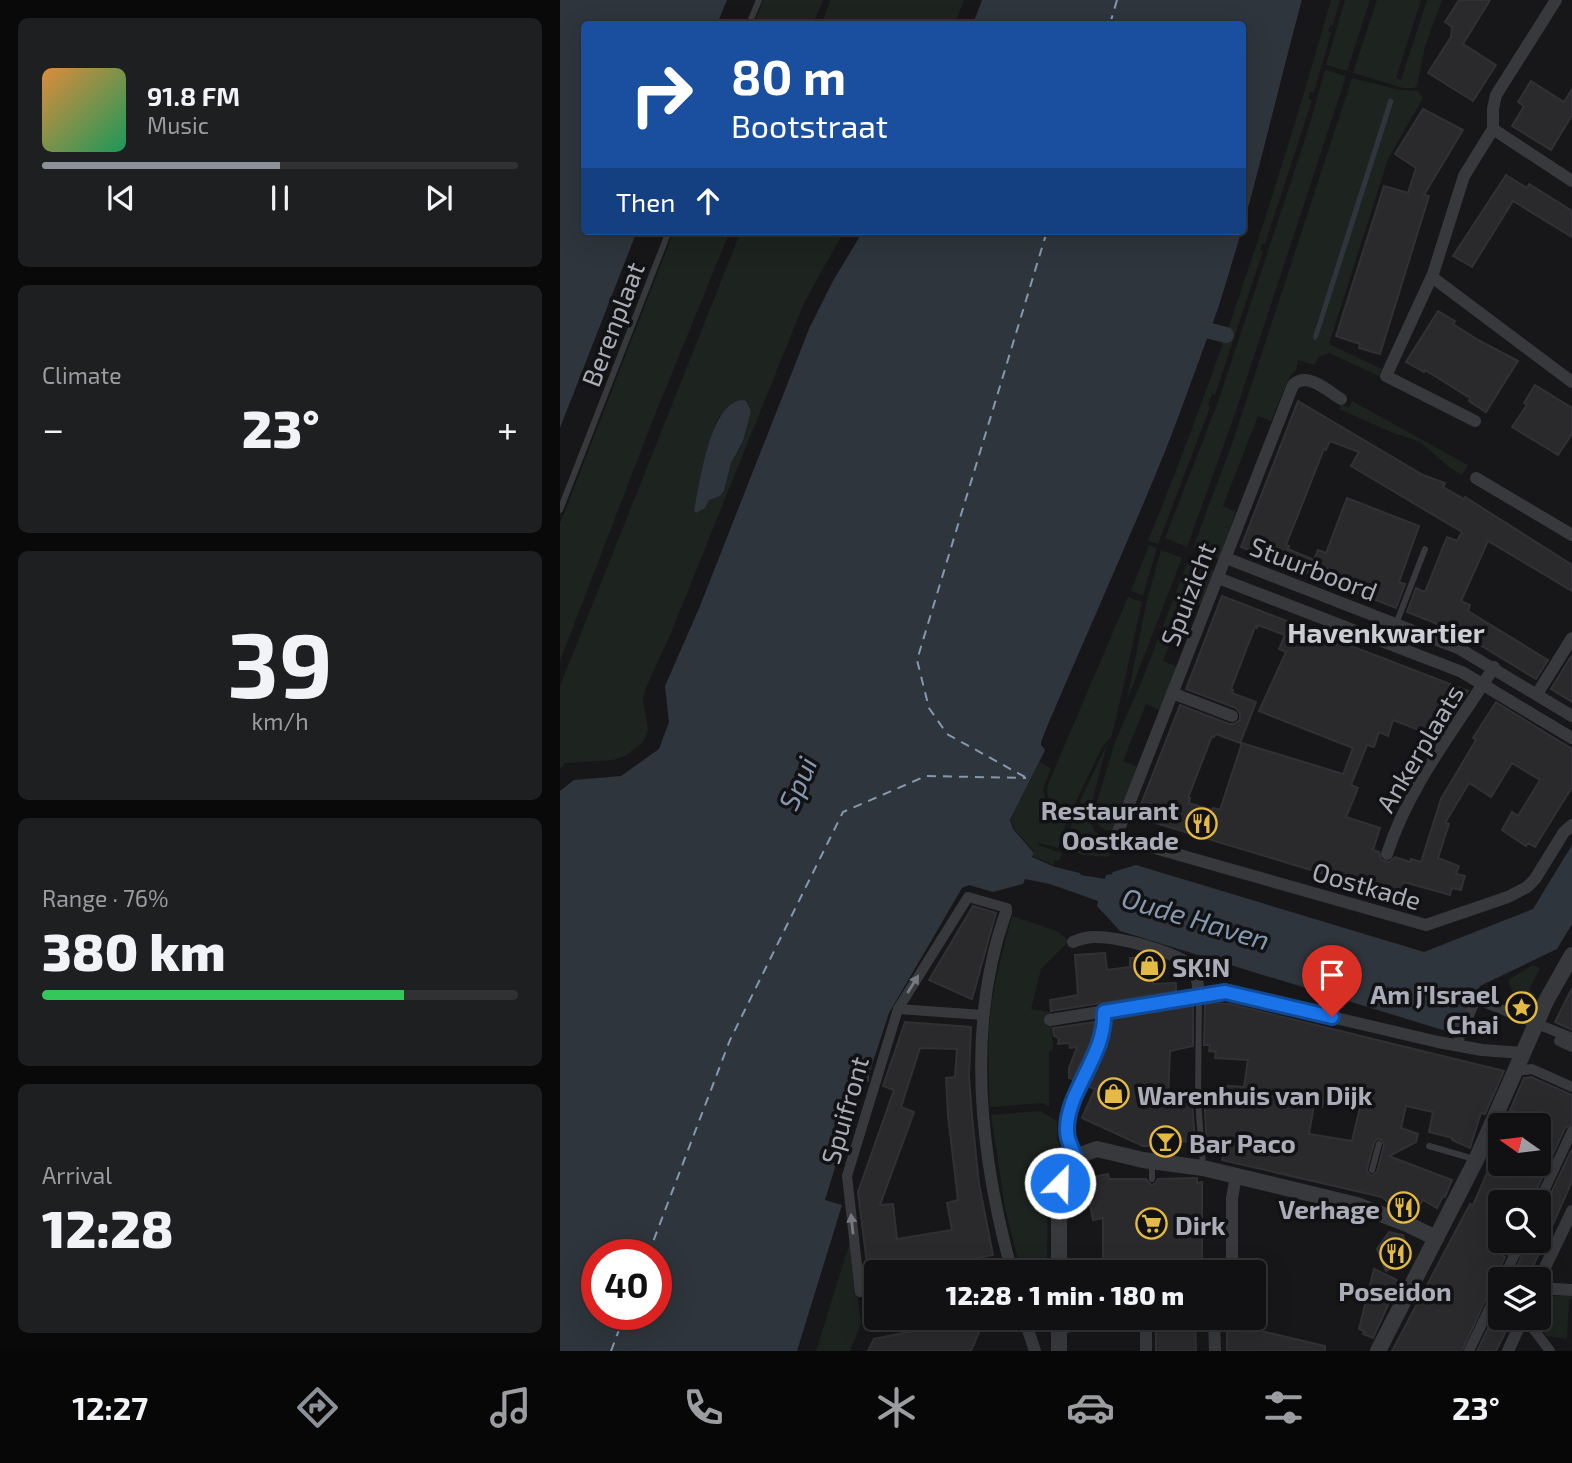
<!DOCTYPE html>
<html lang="en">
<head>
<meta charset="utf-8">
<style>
  :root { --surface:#111113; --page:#1e1f21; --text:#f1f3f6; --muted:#9c9da0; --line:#303133; --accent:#8c9099 }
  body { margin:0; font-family:"Exo 2",sans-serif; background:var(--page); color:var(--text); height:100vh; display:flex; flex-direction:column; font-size:26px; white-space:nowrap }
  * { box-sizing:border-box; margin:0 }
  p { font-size:23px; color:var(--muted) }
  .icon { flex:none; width:38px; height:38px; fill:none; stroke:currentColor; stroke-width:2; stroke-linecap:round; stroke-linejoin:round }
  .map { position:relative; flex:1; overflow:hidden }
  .side { display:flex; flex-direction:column; gap:18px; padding:18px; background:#09090a; width:560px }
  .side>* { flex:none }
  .guide { position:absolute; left:21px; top:21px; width:665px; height:214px; border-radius:7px; box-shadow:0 7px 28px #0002,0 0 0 2px var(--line); background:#1a4fa0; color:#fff; overflow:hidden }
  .needle { width:46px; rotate:284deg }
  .buttons { position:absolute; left:928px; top:1113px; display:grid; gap:14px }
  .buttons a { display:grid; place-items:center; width:63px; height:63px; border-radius:7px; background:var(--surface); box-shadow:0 7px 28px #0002,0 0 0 2px var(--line); font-size:35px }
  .speed { position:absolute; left:21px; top:1239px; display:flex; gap:14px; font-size:35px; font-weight:700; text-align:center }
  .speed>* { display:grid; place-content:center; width:91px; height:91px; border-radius:50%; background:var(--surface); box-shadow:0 7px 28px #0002,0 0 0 2px var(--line); line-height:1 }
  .speed .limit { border:10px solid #d22; background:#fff; color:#111 }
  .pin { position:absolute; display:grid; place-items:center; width:60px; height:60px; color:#fff; margin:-72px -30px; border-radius:50% 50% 50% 0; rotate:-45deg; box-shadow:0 0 7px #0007 }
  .pin .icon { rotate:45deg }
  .me { position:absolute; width:77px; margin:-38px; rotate:23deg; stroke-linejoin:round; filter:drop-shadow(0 0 5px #0008) }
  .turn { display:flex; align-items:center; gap:24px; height:147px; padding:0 35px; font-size:32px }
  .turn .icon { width:91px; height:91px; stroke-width:2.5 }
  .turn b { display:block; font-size:49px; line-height:60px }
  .then { display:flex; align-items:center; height:66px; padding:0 35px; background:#0003; gap:14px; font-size:26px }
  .big { font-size:52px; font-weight:800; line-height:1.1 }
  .side .widget { flex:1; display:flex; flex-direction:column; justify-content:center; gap:10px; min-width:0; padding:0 24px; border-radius:10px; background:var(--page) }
  .side .dial { align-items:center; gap:0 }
  .dial b { font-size:91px; line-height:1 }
  .song { display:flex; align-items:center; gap:21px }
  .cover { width:84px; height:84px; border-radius:10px; background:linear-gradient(135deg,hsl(30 70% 55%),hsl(150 70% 35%)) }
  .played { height:7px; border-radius:4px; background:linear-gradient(90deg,var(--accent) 50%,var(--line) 50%) }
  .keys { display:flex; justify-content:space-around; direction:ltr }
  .heat { display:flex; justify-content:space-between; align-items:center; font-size:38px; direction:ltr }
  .charge { height:10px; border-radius:5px; background:linear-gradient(90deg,#34c759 76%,var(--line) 0) }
  .trip { position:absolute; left:304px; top:1260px; width:402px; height:70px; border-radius:7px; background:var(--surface); box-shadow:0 7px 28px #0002,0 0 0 2px var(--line); font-weight:800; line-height:70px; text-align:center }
  .tabs { display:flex; height:112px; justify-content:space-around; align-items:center; background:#070708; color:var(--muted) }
  .tabs .icon { width:49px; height:49px }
  .tabs .active { color:var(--accent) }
  .tabs b { font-size:32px; color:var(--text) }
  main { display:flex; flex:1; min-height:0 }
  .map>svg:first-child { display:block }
  .green { fill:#1d231f; fill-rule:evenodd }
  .water { fill:#2e353c; fill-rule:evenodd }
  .pier { fill:#171719 }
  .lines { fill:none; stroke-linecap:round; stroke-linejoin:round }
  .canal { stroke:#2e353c; stroke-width:16 }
  .ferry { stroke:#8498b0; stroke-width:2; stroke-dasharray:9 7; stroke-linecap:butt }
  .building { fill:#2a2a2d; stroke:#313135; stroke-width:2; fill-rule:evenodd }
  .service { stroke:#38393d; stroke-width:6 }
  .pedestrian { stroke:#38393d; stroke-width:10 }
  .minor { stroke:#38393d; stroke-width:12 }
  .tertiary { stroke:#38393d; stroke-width:16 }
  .oneway { fill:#777981 }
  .route-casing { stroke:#114b97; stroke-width:18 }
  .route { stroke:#1a73e8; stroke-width:12 }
  .labels { text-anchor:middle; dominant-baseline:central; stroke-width:7; stroke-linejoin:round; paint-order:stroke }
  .street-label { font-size:26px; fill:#aaadb8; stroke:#121214 }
  .poi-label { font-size:26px; font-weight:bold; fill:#aaadb8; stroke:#121214; text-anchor:start }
  .neighbourhood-label { font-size:28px; font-weight:bold; fill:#cbcdd4; stroke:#121214 }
  .water-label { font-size:28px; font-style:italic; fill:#8498b0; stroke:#121214 }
</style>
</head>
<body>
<main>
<section class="side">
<div class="widget">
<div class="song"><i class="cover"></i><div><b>91.8 FM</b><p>Music</p></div></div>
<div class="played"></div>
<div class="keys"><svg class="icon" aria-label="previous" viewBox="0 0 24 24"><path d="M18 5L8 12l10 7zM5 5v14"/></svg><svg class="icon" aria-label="pause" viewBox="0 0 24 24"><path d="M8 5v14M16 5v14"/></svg><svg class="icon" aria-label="next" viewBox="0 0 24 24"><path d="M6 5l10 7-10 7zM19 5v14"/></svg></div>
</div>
<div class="widget"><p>Climate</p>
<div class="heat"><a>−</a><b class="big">23°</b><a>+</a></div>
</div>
<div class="widget dial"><b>39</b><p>km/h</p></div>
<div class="widget"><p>Range · 76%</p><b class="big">380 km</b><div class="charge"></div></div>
<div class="widget"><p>Arrival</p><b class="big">12:28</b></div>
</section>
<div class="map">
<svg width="1012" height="1351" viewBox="0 0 1012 1351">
  <rect width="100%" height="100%" fill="#171719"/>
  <g class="green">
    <path d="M203 0H263L253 24H194Z"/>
    <path d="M270 0H404L395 24H262Z"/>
    <path d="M771 0H780L773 25 770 26 768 31 771 33 754 92H750L749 99 752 100 705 244H702L700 250 703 251 655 395 652 394 648 405 650 407 598 544 588 541C660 365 719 183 771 0Z"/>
    <path d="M785 0H810L787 71 766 65Z"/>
    <path d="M817 0H861L836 78 841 80 867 0H882L865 46 857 86 854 88H843L793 73Z"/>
    <path d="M765 70 786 76 676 411 627 547 605 538 658 402 749 127Z"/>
    <path d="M792 78 840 90 858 91 863 98 828 159 769 344 822 369 819 376 769 353 759 357 754 365 738 360 736 370 730 376 711 421 698 416 663 506 676 512 659 559 633 548 673 441ZM829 99 834 100 755 341H753V335Z"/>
    <path d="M114 231H170L92 422 0 661V524Z"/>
    <path d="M181 231H284L244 303 111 633 85 690 83 700 88 729 86 736 82 743 65 756 53 760 5 763 0 769V686ZM191 411 183 441 171 463 164 491 159 496 148 500 145 508 136 513 134 511 154 429 159 416Z"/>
    <path d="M792 401 908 465 902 475 889 467 860 442 831 432 779 409 781 404 789 408Z"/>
    <path d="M589 545 597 548 583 595 571 591Z"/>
    <path d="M601 550 622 558 567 700 586 604Z"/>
    <path d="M628 561 654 571 641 605 627 600 603 661 617 667 600 710 586 704 563 761 577 767 553 832C540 829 537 825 534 812L555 742 583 678Z"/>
    <path d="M568 597 582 602 555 723 551 737 542 747 509 816 492 809 487 793 488 784Z"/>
    <path d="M547 744 528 818 535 832 551 840 549 857 523 855 503 848 521 799Z"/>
    <path d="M479 762 491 768 483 790 489 812 507 820 498 848 479 843 478 845 502 853 499 861 495 860 493 865 473 856 474 851 454 829 451 819Z"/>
    <path d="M452 916 497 931 509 941 481 969 471 1009 491 1012 493 1050 489 1051V1107L483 1103 430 1107C429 1077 427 1048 430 1018 433 984 443 949 452 916Z"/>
    <path d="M973 965 980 968 969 990 975 995 973 1001 970 1002 954 995 948 980Z"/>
    <path d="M480 1111 497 1121V1139L500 1146 488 1179 487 1272H461L445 1208 431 1115Z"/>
    <path d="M291 1239 301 1324 290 1351H256Z"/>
    <path d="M996 1296H1012V1299L1009 1300 1007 1339 987 1336 984 1333V1325L974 1323 972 1318H978V1301Z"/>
  </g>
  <g class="water">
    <path d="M0 0H167L157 24H24V231H77L0 428Z"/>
    <path d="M422 0H742C714 102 692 206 659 306 612 448 548 584 489 722L481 742 485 750 450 820 453 829 474 853 472 857 495 867 520 873 521 875 545 879 546 875 552 874 553 872 576 865 864 952 973 909 1012 845V924L997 949 920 986 899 1035 560 931 537 906 538 901 490 884 465 879 463 884 433 892 409 885 402 888 329 1013 309 1074V1082L302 1080 265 1200 282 1205 237 1351H0V791L14 780 61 776 99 749 109 722 105 686 140 606 249 329 273 281 303 231H682V24H413ZM37 1255H96V1314H37Z"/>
    <path d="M829 98 834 100 758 337 754 341 753 336Z"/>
    <path d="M181 400 186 401 191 411 183 441 171 463 164 491 160 496 149 500 145 508 136 513 134 511C140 484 149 405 181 400Z"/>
  </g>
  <path class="pier" d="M742 0H746L697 194 663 307 608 457 487 736 485 744 488 752 481 745 484 735 604 456 659 306 693 193Z"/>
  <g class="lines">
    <path class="canal" d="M631 326 666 335"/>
    <g class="ferry">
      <path d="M550 24 557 0"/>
      <path d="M465 777 387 734 369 708 357 660 487 231"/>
      <path d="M88 1255 170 1040 283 812 366 776 466 778"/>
      <path d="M51 1351 65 1314"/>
    </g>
  </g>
  <g class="building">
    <path d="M899 0H930L903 44 936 65 913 101 868 73 891 37 892 27 885 22Z"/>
    <path d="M971 81 1004 102 1012 89V115L991 150 952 126 964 106 958 102Z"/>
    <path d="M863 109 903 130 864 195 869 196 820 354 799 348 800 344 776 336 824 186 848 193 856 168 835 154Z"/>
    <path d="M946 175 967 188 969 184 1012 211V237L953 201 912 267 893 256Z"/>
    <path d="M878 311 895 321 893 324 918 340 958 361 926 412 909 401 910 398 865 370 864 372 846 362Z"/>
    <path d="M975 385 1012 408V434L998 455 952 427 967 405 964 403Z"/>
    <path d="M738 401 863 475 885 483 883 487 904 499 905 497 1012 565V591L928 541 901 601 910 605 908 611 988 660 976 679 900 633 847 612 856 588 865 592 887 537 897 541 902 532 791 466 799 452 770 441 766 450 764 449 726 545 729 546 728 549 754 560 758 550 766 553 787 498 859 526 839 582 845 584 836 608 681 547Z"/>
    <path d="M662 596 908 691 891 716 886 714 877 737 833 720 828 736 819 732 814 747 807 745 791 785 798 788 786 817 820 828 813 850 819 852 821 860 829 862 835 857 850 862 851 859 861 862 881 799 916 740 913 738 936 702 1012 749V787L975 847 968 843 966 846 942 830 952 812 958 816 980 780 952 763 931 797 909 783 885 823 889 824 878 858 899 866 896 874 905 876 901 890 892 888 890 895 844 882 840 897 576 817 620 705 669 724H674L680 720V714L676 708 626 689ZM698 625 725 635 719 649 726 652 699 711 793 748 783 774 682 743 660 810 653 808 652 810 629 803 630 798H628L652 736 654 737 656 734 680 743 696 702 672 693 673 690 671 689 695 627 697 628Z"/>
    <path d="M1012 655V702L991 689Z"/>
    <path d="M413 906 436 913 412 999 369 980Z"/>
    <path d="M545 953 547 970 570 967V958H593V984L616 983V991L491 1011 490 1000 518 995 515 955Z"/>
    <path d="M1012 988V1030L995 1022Z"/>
    <path d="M652 1003 670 1004 944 1071 925 1114 921 1113 910 1148 892 1140 893 1138 869 1132 873 1112 846 1106 841 1128 858 1134 856 1142 829 1156 892 1180 885 1197 883 1196 877 1208 863 1200 857 1208 841 1210 831 1205 822 1197 662 1160 664 1154 647 1150 644 1091H659V1085L684 1087 688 1060 655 1058 656 1052 649 1051 650 1045H644L645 1004ZM767 1090 802 1099 792 1141 749 1134 754 1105 762 1107ZM817 1139 822 1140 824 1145 817 1172 811 1176 808 1173 807 1169 814 1143Z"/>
    <path d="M633 1006V1046L610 1051 608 1101H632L635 1142 612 1141 610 1146H583L522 1118 535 1089 529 1087 547 1047 552 1019Z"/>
    <path d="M345 1022 411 1027 409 1076 412 1116 419 1184 433 1255 342 1272H308L298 1192 334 1090 323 1086ZM360 1048 397 1049 395 1077 386 1078 388 1116 398 1200 387 1203 392 1230 337 1239 333 1204 320 1205 354 1112 341 1107Z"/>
    <path d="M535 1022 531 1041 513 1079 509 1078V1068L517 1047 510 1048 509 1043 498 1044 499 1038 494 1036 493 1028Z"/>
    <path d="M971 1077 1012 1095V1124L1005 1128 971 1202H940V1241H953L952 1243 943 1242 938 1246 939 1253 945 1257 902 1351H832L910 1204 913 1205 931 1164H978V1125H948L954 1111 950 1110 964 1078Z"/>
    <path d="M1012 1149V1181L994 1222 967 1279 953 1276 968 1241H978V1225L986 1209 984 1208Z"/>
    <path d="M548 1174 549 1179H586L591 1185 595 1184 598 1179 637 1178V1183L642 1182V1272H543V1218L533 1220 525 1179Z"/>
    <path d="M829 1232 843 1235 848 1253 842 1262 826 1271 817 1249Z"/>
    <path d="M814 1269 839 1281 813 1338 803 1334 804 1331 799 1329Z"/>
    <path d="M940 1304V1318H952L944 1335 936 1351H917Z"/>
    <path d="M425 1318 411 1351H308L314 1339 398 1322 405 1327 409 1324V1320Z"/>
    <path d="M596 1318H635L636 1351H596Z"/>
    <path d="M667 1323 765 1346V1351H667Z"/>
  </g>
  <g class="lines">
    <g class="service">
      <path d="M189 24 199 0"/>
      <path d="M0 510 109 231"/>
      <path d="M836 624 865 549"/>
      <path d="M639 996 638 1101 643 1166"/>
      <path d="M869 1146 914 1159"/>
      <path d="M592 1163V1179"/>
      <path d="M812 1170 819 1144"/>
      <path d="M399 1272 448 1262"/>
      <path d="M403 1318 404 1321"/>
      <path d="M501 1331 536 1324 548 1318"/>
    </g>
    <g class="pedestrian">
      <path d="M338 1009 423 1015"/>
      <path d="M999 1041 1012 1047"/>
      <path d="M896 1046 916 999 1012 1038"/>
      <path d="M956 1071 972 1069 1012 1087"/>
      <path d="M978 1204 1012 1131"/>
      <path d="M945 1249 956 1253"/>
      <path d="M943 1279 961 1241"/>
      <path d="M317 1288 300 1292 287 1176 338 1009 408 897 447 908 446 912"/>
      <path d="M965 1318 990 1351"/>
      <path d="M909 1351 940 1286"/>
    </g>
    <g class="minor">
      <path d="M996 0 936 95 933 109V129L1012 181"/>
      <path d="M872 277 1012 382"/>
      <path d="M781 399C768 391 747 371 733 385L556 837 866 925 948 897 967 887 975 879 1004 832 1012 825"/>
      <path d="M915 421 826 376 873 274 904 176 933 129"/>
      <path d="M916 478 1012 535"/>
      <path d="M666 558 900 649 1012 716"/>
      <path d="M658 578 902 672 1012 738"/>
      <path d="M612 693 672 716"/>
      <path d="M977 694 1012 638"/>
      <path d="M827 854C849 785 896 728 934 667"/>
      <path d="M446 912C405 1027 420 1156 452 1272"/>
      <path d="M513 942C520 939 527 937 535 937 559 937 620 952 636 970L639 996"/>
      <path d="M490 1020 665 992 878 1042 922 1050 963 1053"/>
      <path d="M515 1157C512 1148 507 1140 507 1131 506 1091 546 1056 544 1012"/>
      <path d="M672 1272V1198L676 1176"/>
      <path d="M978 1282 1012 1211"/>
      <path d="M978 1288 1012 1290"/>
      <path d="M464 1318 475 1351"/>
      <path d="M654 1318 655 1351"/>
      <path d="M586 1351V1318"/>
      <path d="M948 1351 963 1318"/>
    </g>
    <g class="tertiary">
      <path d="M499 1272V1195L502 1177 506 1167 515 1157 537 1149 583 1160 643 1168 797 1205 847 1224 876 1238"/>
      <path d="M499 1351V1318"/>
      <path d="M818 1351 916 1160 986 1001 1012 955"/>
    </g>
  </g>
  <defs><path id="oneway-solid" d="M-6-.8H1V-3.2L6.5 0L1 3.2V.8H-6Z" transform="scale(1.75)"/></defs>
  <g class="oneway">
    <use href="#oneway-solid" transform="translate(353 984) rotate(-58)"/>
    <use href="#oneway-solid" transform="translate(292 1224) rotate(-96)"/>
  </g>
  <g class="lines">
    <defs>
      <path id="route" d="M500 1183 506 1167 515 1157C512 1148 507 1140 507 1131 506 1091 546 1056 544 1012L665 992 772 1017"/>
    </defs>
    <use href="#route" class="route-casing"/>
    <use href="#route" class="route"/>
  </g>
  <defs>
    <symbol id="restaurant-ring" viewBox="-11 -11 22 22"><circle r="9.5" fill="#121214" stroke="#e4ba44" stroke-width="1.5"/><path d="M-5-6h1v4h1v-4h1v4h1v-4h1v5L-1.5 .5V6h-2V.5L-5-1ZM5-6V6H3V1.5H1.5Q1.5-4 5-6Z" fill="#e4ba44"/></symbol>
    <symbol id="shop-ring" viewBox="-11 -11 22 22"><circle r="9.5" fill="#121214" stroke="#e4ba44" stroke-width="1.5"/><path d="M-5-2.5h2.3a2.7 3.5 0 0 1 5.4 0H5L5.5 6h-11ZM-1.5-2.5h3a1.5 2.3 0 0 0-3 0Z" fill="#e4ba44"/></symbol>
    <symbol id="sight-ring" viewBox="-11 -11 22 22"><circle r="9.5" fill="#121214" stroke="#e4ba44" stroke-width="1.5"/><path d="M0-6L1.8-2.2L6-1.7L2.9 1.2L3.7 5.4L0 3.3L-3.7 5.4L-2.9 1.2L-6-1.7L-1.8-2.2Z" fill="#e4ba44"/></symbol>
    <symbol id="bar-ring" viewBox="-11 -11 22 22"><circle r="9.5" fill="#121214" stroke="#e4ba44" stroke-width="1.5"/><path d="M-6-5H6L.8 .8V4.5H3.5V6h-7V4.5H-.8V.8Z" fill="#e4ba44"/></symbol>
    <symbol id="supermarket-ring" viewBox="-11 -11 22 22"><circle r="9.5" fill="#121214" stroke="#e4ba44" stroke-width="1.5"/><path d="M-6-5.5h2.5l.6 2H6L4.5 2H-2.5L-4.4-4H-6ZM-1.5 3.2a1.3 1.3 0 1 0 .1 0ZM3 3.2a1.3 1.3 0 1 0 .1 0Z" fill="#e4ba44"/></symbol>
  </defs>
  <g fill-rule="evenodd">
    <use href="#restaurant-ring" x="624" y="806" width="35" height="35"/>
    <use href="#shop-ring" x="572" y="948" width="35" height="35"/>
    <use href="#sight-ring" x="944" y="990" width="35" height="35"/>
    <use href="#shop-ring" x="536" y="1076" width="35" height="35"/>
    <use href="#bar-ring" x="588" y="1124" width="35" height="35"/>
    <use href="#restaurant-ring" x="826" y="1190" width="35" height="35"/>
    <use href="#supermarket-ring" x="574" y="1206" width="35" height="35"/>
    <use href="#restaurant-ring" x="818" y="1236" width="35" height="35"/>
  </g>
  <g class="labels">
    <g class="street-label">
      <text transform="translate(52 324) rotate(-69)">Berenplaat</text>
      <text transform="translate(754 568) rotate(21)">Stuurboord</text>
      <text transform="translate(627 594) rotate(-69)">Spuizicht</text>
      <text transform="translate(859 748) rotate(-59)">Ankerplaats</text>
      <text transform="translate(807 885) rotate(16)">Oostkade</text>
      <text transform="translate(284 1110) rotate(-74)">Spuifront</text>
    </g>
    <g class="poi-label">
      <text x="619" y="809" text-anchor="end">Restaurant<tspan x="619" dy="30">Oostkade</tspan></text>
      <text x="612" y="966">SK!N</text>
      <text x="939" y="993" text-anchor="end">Am j'Israel<tspan x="939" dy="30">Chai</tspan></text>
      <text x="577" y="1094">Warenhuis van Dijk</text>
      <text x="629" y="1142">Bar Paco</text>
      <text x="820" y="1208" text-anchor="end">Verhage</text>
      <text x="615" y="1224">Dirk</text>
      <text x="835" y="1290" text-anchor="middle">Poseidon</text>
    </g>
    <g class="neighbourhood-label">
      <text x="826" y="632">Havenkwartier</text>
    </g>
    <g class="water-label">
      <text transform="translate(237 783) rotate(-66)">Spui</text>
      <text transform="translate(636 918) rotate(17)">Oude Haven</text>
    </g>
  </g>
</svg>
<div class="buttons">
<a><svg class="needle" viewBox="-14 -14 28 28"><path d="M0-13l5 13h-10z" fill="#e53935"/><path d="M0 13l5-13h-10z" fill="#9c9da0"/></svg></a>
<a><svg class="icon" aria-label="search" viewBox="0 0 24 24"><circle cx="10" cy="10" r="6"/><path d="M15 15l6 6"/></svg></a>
<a><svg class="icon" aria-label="layers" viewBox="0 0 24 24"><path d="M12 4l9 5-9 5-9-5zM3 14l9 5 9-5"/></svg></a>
</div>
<div class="speed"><div class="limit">40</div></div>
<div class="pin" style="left:772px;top:1017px;background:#d93025"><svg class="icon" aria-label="arrive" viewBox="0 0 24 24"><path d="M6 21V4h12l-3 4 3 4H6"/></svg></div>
<svg class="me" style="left:500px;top:1183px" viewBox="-20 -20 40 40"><circle r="17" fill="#1a73e8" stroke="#fff" stroke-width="3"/><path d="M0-11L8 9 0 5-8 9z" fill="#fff"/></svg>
<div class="trip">12:28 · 1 min · 180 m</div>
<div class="guide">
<div class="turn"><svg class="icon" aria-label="right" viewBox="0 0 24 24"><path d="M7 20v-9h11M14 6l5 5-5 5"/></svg><div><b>80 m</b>Bootstraat</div></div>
<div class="then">Then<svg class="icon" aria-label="ahead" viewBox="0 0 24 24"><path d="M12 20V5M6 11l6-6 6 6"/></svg></div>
</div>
</div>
</main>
<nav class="tabs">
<b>12:27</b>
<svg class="icon active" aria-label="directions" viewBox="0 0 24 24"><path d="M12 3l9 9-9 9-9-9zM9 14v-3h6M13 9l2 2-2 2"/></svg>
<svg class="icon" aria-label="music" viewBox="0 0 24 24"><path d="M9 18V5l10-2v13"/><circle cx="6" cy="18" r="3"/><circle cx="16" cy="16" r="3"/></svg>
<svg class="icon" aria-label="phone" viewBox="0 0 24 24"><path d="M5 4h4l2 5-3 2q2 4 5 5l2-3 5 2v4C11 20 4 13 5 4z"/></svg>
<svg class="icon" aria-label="climate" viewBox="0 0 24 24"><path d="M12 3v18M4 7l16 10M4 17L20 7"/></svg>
<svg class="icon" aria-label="car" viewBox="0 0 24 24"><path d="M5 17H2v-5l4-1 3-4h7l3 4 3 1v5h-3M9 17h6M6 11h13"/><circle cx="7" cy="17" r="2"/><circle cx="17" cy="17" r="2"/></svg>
<svg class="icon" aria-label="filters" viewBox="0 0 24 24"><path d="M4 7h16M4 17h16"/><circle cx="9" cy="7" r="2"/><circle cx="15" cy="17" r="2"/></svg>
<b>23°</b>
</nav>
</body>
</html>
